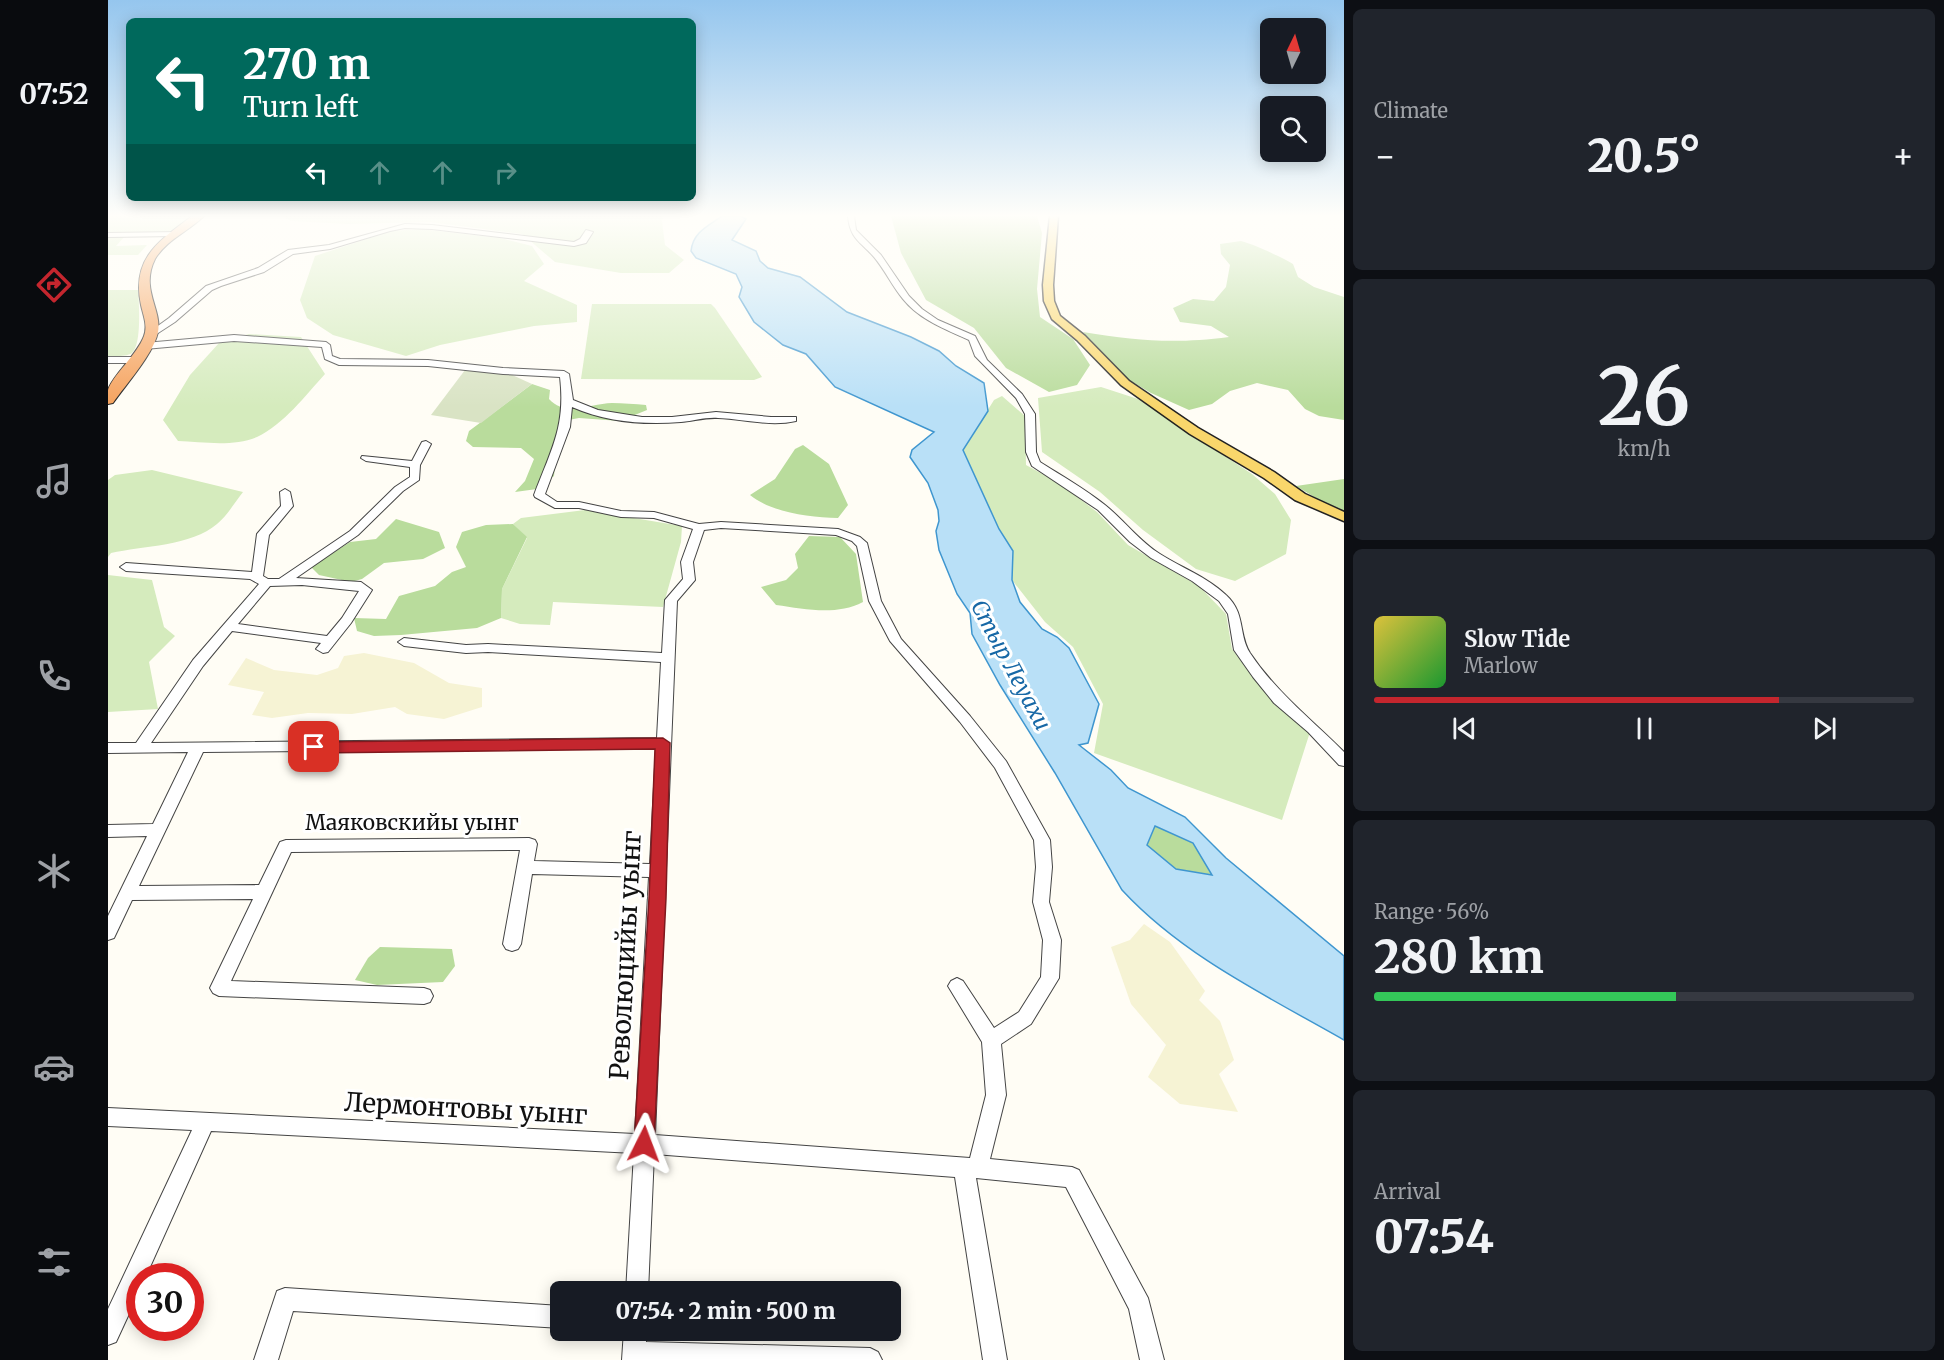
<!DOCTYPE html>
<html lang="en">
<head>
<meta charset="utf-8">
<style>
  :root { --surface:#171b24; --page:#20242c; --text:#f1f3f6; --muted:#9ea1a6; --line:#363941; --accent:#c4262e }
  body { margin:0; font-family:Merriweather,serif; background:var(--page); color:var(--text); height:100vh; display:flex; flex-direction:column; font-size:22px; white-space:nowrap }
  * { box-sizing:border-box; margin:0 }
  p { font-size:20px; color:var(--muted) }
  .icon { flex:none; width:33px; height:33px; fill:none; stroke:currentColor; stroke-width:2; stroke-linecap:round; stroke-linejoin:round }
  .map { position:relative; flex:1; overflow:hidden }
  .details { display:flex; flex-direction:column; gap:9px; padding:9px; background:#0d0f14; width:600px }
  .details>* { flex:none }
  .banner { position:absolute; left:18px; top:18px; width:570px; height:183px; border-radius:9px; box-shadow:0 3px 15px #0003; background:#00695c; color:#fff; overflow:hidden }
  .needle { width:39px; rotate:5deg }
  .tools { position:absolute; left:1152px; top:18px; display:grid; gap:12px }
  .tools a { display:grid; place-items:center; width:66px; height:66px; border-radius:9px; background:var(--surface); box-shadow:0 3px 15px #0003; font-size:30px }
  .speed { position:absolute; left:18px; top:1263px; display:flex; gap:12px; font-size:30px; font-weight:700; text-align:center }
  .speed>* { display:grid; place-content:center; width:78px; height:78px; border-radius:50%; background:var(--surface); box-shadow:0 3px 15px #0003; line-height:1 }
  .speed .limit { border:9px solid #d22; background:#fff; color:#111 }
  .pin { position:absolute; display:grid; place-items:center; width:51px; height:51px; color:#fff; margin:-26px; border-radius:12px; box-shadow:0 3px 9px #0006 }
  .me { position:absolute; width:66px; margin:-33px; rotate:3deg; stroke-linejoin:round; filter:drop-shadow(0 0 4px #0008) }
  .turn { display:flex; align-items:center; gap:21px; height:126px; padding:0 18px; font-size:27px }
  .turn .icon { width:78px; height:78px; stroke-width:2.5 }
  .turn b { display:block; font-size:42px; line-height:51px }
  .lanes { display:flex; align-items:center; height:57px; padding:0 18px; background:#0003; justify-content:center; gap:30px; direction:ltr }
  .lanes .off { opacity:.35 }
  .big { font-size:45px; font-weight:800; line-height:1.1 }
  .details .card { flex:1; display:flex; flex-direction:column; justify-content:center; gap:9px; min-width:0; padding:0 21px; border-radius:9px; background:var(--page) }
  .details .dial { align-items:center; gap:0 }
  .dial b { font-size:78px; line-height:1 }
  .song { display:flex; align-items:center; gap:18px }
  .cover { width:72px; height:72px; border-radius:9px; background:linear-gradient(135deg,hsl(50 70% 55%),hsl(130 70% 35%)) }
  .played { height:6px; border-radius:3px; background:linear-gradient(90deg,var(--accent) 75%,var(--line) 75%) }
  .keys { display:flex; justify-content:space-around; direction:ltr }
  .heat { display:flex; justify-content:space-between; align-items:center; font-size:33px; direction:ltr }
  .charge { height:9px; border-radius:4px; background:linear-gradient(90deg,#34c759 56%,var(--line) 0) }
  .trip { position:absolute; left:442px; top:1281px; width:351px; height:60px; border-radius:9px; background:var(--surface); box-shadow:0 3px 15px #0003; font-weight:800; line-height:60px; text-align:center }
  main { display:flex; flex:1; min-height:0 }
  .tabs { display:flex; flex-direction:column; width:108px; justify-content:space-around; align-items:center; background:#090b0e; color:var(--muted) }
  .tabs .icon { width:42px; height:42px }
  .tabs .current { color:var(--accent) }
  .tabs b { font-size:27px; color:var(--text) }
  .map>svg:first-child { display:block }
  .farmland { fill:#f6f3d4 }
  .green { fill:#d5ebbd }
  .forest { fill:#b9dc9c }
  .cemetery { fill:#d9e3c4 }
  .water { fill:#b9e0f7; stroke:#3f96cf; stroke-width:1.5; fill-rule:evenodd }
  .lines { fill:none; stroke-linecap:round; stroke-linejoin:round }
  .minor-casing { stroke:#444; stroke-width:2 }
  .major-casing { stroke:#222; stroke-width:3 }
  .highway-casing { stroke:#222; stroke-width:2 }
  .minor { fill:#fff; fill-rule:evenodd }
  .major { fill:#f9d66b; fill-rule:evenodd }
  .highway { fill:#f5a25d; fill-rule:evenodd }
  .route { fill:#c4262e; stroke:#7f191e; stroke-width:1.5 }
  .labels { text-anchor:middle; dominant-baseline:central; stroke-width:6; stroke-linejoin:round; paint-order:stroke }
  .street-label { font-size:21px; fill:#111; stroke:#fff }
  .water-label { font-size:22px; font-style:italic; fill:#1768a6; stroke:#fff }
  .near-street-label { font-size:26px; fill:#111; stroke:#fff }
</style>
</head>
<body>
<main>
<nav class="tabs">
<b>07:52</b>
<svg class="icon current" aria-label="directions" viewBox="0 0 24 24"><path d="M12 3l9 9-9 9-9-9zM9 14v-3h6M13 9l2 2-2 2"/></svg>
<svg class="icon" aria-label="music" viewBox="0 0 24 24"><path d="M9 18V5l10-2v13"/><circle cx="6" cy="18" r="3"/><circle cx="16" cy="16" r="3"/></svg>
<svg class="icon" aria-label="phone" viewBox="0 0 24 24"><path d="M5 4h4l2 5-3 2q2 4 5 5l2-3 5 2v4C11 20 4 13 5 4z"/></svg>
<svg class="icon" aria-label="climate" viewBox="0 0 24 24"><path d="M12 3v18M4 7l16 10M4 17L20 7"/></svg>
<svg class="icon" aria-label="car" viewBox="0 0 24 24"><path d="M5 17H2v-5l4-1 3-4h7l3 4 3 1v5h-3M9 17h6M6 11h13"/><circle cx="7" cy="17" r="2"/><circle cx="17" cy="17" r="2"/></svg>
<svg class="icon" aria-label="filters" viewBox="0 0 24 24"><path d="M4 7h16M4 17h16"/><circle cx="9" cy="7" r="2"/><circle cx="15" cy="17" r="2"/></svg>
</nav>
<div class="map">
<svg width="1236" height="1360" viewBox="0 0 1236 1360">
  <rect width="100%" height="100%" fill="#fffdf5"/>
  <g class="farmland">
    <path d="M256 653 306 663 341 683 374 688V707L336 719 299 714 287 707 244 714 200 713 164 718 144 715 156 692 120 685 138 658 166 670 209 675 230 668 236 656Z"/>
    <path d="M1036 924 1062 942 1097 991 1091 1000 1112 1021 1126 1060 1111 1074 1130 1112 1072 1104 1040 1077 1058 1045 1023 1004 1003 947 1022 940Z"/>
  </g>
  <g class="green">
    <path d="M0 216H83L67 231 61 233H0Z"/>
    <path d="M174 216H556L554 221 557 245 576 260 561 273H513L447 262 414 234 322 222 240 224 183 221Z"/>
    <path d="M313 229 392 238 424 246 436 264 416 281 469 305V322L426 326 332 345 298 356 225 335 199 318 192 300 207 256 283 231Z"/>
    <path d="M0 237H16L8 246 39 245 30 255H0Z"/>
    <path d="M0 290H30C31 303 34 344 24 353 18 357 7 356 0 356Z"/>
    <path d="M484 304H603L607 308 654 377 646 380 473 379Z"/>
    <path d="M141 334 193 337 217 374C197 396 176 424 149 437 126 447 94 442 70 441L55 420 82 375 111 343Z"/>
    <path d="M993 387 1030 399 1144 474 1167 494 1183 520 1178 554 1127 581 1088 569 1035 530 992 492 934 452 930 398Z"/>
    <path d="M894 396 917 416 918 465 951 483 989 512 1020 545 1091 586 1118 614 1124 649 1166 704 1202 732 1174 820 986 753 995 704 965 647 937 622 904 580 905 551 891 529 855 450 886 400Z"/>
    <path d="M44 470 135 492C127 502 119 516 109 524 84 546 34 546 3 553L0 557V480L7 475Z"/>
    <path d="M477 510 574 526 573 542 555 607 445 602 442 625 412 624 393 618 394 589 419 538 405 524 413 518Z"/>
    <path d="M0 575 44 580 56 627 67 636 41 662 50 709 0 712Z"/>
  </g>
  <g class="forest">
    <path d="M783 216H929L934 233 929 289 932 317 965 339 982 365 969 385 941 392 898 368 866 328 818 300 793 253Z"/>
    <path d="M1133 241C1148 245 1171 256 1185 264L1190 277 1206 287 1236 297V420L1211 416 1197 409 1180 390 1149 383 1122 391 1104 404 1081 410 1043 393 1021 380 975 332C1030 341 1066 344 1121 337L1103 326 1072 322 1065 308 1085 299 1106 301 1118 287 1122 265 1113 254 1112 244Z"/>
    <path d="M424 384 442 390 441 399C458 418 484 403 504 403 515 403 527 404 538 405L539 410 512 421 471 418 455 421 450 434 446 476 429 489 407 492 417 481 426 459 413 448 365 447 358 441 361 431Z"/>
    <path d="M695 445 721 464 740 505 730 518C701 517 665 513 642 495L667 479 687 449Z"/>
    <path d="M1236 479V511L1213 501 1188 486Z"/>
    <path d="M288 519 331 532 337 548 315 559 276 563 254 579 243 582 211 575 203 567 242 542 268 539Z"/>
    <path d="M405 524 419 537 394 589 393 618 369 628 293 635 266 636 249 631 246 618 278 619 291 596 327 586 344 572 358 567 348 547 354 532 378 525Z"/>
    <path d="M701 536 732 537 748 554 755 602C728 616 697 609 668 605L653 587 678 580 690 568 687 554Z"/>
    <path d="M1047 826 1085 843 1105 875 1068 869 1039 845Z"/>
    <path d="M272 947 344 949 347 966 335 982 269 985 247 980 260 958Z"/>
  </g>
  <path class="cemetery" d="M357 370 402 374 424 384 373 423 323 415Z"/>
  <path class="water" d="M614 216H633L638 219 624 240 648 251 652 261 660 268 692 277 739 312 803 337 831 351 848 366 876 383 880 411 855 450 891 529 905 551 904 580 912 602 934 629 949 637 961 648 991 704 980 743 971 745 1003 770 1020 788 1077 817 1118 858 1236 956V1040C1159 996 1075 956 1014 890L947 773 892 685 864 634 862 613 849 594 831 550 828 531 831 521 830 510 820 483 802 457 804 450 826 432 727 387 698 354 675 345 646 322 631 297 634 287 628 274 588 258 583 251C585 232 600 226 614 216ZM1047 826 1085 843 1104 875 1068 869 1039 845Z"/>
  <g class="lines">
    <defs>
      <g id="minor">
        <path d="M740 216H746L748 230 773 255 801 296 814 309 830 320 867 336 879 360 914 394 927 414 928 452 932 462C954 476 977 489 997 505 1016 520 1031 541 1052 554 1074 568 1099 577 1118 595 1138 613 1130 634 1142 653 1168 692 1203 719 1236 752V766L1231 765 1200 732 1166 703 1145 677 1126 650 1120 614 1111 601 1084 581 1043 558 1022 542 990 510 924 466 918 452 917 414 908 398 867 356 861 340C837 329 812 320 795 299 784 286 777 270 766 257 752 241 742 239 740 216Z"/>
        <path d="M297 224 324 225 466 242 472 239 478 230 485 232 478 243 466 246 324 229 297 228 282 231 222 249 185 254 156 272 113 286 104 290 67 322 47 335 40 333 61 318 98 286 150 268 180 250 221 245Z"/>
        <path d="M70 232 71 234 67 236 0 237V233Z"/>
        <path d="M126 335 218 342 222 345 224 356 232 359 320 360 395 368 456 371 461 374 465 400 490 410 534 417H564L608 412 663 417H688V421C662 427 636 419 610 418 597 417 586 421 573 422 537 425 498 422 464 407L462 427 437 494 449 502H471L513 511 546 512 591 524 613 522 730 529 752 537 759 543 773 601 793 639 862 716 898 761 942 840 944 867 941 902 953 940 951 978 923 1024 893 1044 898 1095 882 1159 964 1167 971 1170 1040 1298 1056 1360H1032L1021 1309 958 1187 868 1178 899 1360H875L847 1177 546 1154 540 1292H518L526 1153 103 1131 38 1276H32V1290L8 1342 0 1345V1309L84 1130 0 1126V1108L527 1134 541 877 424 874 413 944 410 949 404 951 398 949 395 944 412 850 183 852 123 981 316 988 322 990 325 996 322 1002 316 1004 111 996 105 993 102 988 145 899 24 900 6 938 0 940V916L39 836 0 837V825L45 824 80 752 0 753V743H28L85 660 151 584 142 579 18 571 12 567 18 563 144 572 149 534 173 506 172 492 177 489 182 492 185 506 161 535 155 576 160 579H171L242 531 287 487 302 477V467L258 461 253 458 254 456 304 461 314 442 318 441 323 444 312 465 311 480 295 491 250 535 188 578 253 582 264 590 243 623 220 652 215 653 208 649 213 643 124 631 95 666 43 743 549 738 553 662 380 652 358 653 296 646 290 642 296 638 358 645 380 644 554 653 557 600 575 579 573 562 585 529 546 518 513 517 471 508H447L427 497 426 495C443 450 458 426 452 377L395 374 320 366 231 365 217 359 214 347 126 341 37 349 33 346 37 343ZM613 528 728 535 744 541 749 546 761 601 782 641 852 722 887 768 926 840 928 867 925 902 935 940 933 977 911 1012 886 1028 855 981 849 978 843 981 840 986 874 1042 878 1095 862 1158 547 1135 569 601 587 580 585 562 596 530ZM194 585 251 591 234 618 219 636 130 624 162 586ZM548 748 542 864 426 861 429 844 427 840 421 838 178 840 172 842 151 885 31 886 95 752Z"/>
        <path d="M0 357H27L31 360 27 363H0Z"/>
        <path d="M177 1288 453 1306V1328L185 1311 170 1360H146L169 1291Z"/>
        <path d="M516 1330H538V1342L762 1348 770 1352 774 1360H514Z"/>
      </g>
      <path id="major" d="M942 216H950L945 285 946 301 952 316 977 336 1021 381 1090 428 1166 472 1197 494 1236 512V521L1187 500 1156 478 1082 434 1013 385 969 340 944 319 936 301 935 285Z"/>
      <path id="highway" d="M84 216H96C81 231 58 240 47 259 32 289 54 309 50 332 45 355 18 384 5 403L0 404C0 400 0 394 0 390 4 376 29 355 36 336 40 325 35 315 33 305 23 258 51 241 84 216Z"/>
    </defs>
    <use href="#minor" class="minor-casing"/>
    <use href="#major" class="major-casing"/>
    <use href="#highway" class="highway-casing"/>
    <use href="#minor" class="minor"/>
    <use href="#major" class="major"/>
    <use href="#highway" class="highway"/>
  </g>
  <linearGradient id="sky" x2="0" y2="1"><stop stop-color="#95c6ee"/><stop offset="0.53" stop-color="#fffefa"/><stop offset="1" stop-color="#fffefa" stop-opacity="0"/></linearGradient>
  <rect width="1236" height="407" fill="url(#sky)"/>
  <path class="route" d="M555 738 562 743 558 898 546 1144 543 1151 536 1154 529 1151 526 1144 541 898 547 749 206 753 198 747 206 742Z"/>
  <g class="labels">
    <g class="street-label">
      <text x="304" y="822">Маяковскийы уынг</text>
    </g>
    <g class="water-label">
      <text transform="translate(903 665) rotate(62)">Стыр Леуахи</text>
    </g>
    <g class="near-street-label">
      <text transform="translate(517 955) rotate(-87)">Революцийы уынг</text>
      <text transform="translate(358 1108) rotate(3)">Лермонтовы уынг</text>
    </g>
  </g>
</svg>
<div class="tools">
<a><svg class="needle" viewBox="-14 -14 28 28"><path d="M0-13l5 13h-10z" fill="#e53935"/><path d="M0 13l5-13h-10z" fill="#9ea1a6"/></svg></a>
<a><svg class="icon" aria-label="search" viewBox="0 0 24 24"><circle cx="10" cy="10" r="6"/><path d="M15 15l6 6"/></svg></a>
</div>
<div class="speed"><div class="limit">30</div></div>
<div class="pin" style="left:206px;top:747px;background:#d93025"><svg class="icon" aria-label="arrive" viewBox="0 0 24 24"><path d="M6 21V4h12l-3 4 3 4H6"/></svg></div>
<svg class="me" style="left:536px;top:1144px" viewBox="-20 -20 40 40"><path d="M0-17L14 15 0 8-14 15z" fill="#c4262e" stroke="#fff" stroke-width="4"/></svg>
<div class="trip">07:54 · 2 min · 500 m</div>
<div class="banner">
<div class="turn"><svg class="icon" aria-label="left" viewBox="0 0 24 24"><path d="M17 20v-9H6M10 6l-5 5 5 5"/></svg><div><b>270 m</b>Turn left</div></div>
<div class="lanes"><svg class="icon" aria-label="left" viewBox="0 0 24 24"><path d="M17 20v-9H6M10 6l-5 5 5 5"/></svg><svg class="icon off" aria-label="ahead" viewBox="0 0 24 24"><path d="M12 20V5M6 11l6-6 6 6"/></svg><svg class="icon off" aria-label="ahead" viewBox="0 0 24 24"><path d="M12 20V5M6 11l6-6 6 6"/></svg><svg class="icon off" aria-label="right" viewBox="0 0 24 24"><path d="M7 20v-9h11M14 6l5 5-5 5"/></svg></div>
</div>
</div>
<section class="details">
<div class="card"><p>Climate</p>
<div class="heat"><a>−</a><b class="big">20.5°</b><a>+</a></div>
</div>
<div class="card dial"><b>26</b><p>km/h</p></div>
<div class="card">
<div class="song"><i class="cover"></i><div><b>Slow Tide</b><p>Marlow</p></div></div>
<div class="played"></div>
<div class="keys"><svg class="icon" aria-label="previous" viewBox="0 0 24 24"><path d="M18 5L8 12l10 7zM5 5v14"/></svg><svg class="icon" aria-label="pause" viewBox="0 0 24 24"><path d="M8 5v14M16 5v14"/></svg><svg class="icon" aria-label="next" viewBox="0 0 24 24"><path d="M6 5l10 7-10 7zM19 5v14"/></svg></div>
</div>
<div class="card"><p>Range · 56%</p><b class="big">280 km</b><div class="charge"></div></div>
<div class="card"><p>Arrival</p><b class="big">07:54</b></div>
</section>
</main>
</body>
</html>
